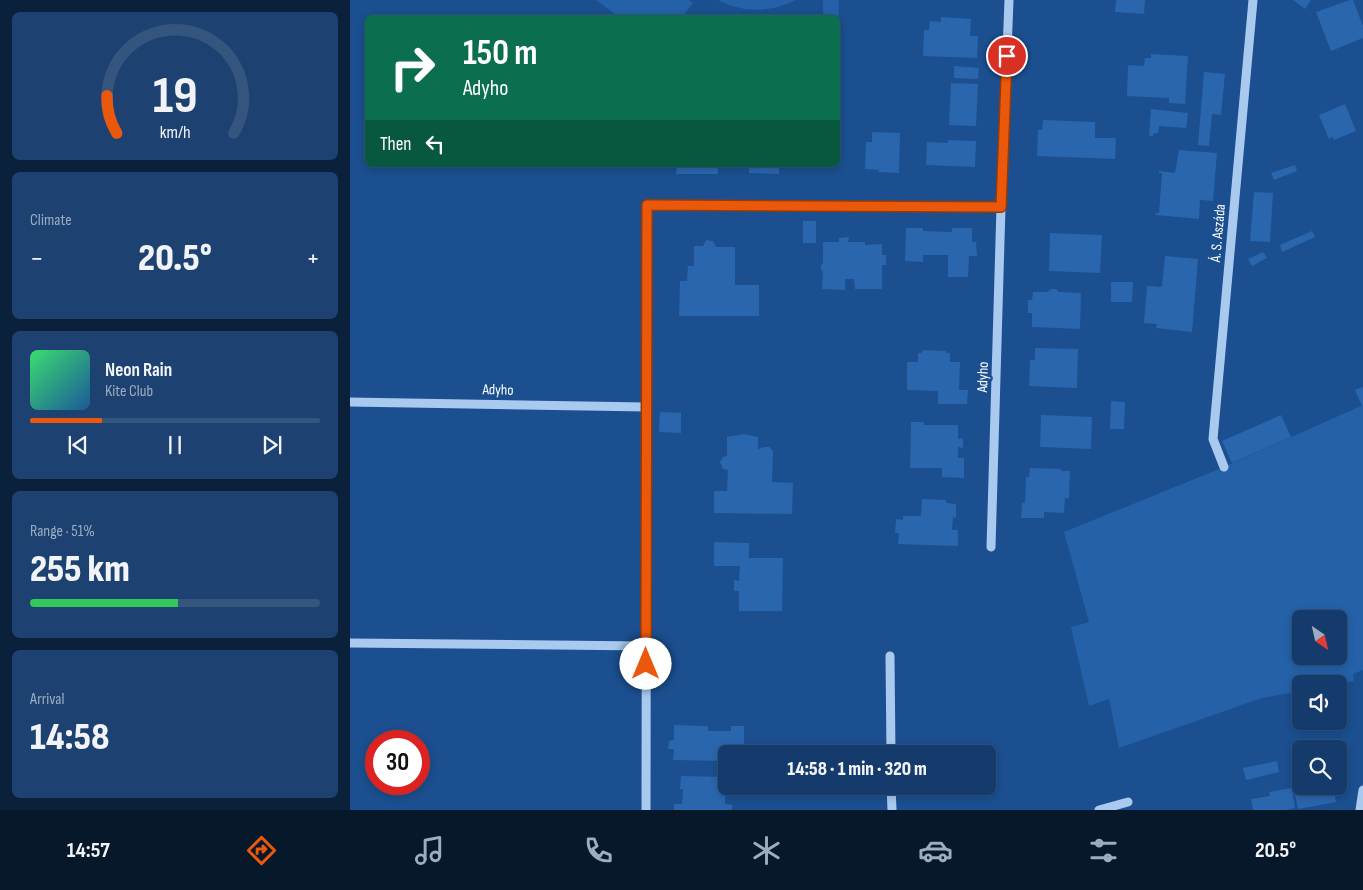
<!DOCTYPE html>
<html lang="en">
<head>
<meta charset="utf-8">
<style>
  :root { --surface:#143b6b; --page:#1d4271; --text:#f1f3f6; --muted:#9dadc1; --line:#33557e; --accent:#ea580c }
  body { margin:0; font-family:"Sofia Sans Condensed",sans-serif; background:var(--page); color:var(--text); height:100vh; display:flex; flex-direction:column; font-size:19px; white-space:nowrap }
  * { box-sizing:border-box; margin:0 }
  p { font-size:16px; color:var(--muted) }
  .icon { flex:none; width:28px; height:28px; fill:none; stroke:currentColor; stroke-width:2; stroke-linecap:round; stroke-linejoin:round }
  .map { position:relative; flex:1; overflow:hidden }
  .sheet { display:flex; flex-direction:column; gap:12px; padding:12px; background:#0b203b; width:350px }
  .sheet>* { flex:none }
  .guide { position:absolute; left:15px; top:15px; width:475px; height:152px; border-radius:8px; box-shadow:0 2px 8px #0003,0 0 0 1px var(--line); background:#0b6e4f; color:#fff; overflow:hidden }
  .needle { width:32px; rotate:146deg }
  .buttons { position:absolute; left:942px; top:610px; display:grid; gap:10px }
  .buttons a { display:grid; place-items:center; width:55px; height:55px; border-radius:8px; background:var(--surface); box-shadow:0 2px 8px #0003,0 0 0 1px var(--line); font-size:25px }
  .speed { position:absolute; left:15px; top:730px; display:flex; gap:10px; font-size:25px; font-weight:700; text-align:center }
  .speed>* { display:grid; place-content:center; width:65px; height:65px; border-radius:50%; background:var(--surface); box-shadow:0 2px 8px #0003,0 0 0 1px var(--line); line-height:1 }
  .speed .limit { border:8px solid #d22; background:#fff; color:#111 }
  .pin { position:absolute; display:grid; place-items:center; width:42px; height:42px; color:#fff; margin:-21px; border:2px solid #fff; border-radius:50%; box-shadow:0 1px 5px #0007 }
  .me { position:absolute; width:55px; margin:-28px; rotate:0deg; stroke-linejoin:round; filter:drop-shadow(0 0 4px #0008) }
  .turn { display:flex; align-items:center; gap:18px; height:105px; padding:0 15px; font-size:22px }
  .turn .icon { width:65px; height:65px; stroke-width:2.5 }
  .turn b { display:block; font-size:35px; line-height:42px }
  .then { display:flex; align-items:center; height:48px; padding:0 15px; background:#0003; gap:10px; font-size:19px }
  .big { font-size:38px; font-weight:800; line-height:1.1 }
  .sheet .card { flex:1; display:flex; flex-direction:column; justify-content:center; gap:8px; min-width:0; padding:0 18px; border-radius:8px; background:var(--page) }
  .sheet .dial { align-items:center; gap:0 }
  .dial svg { height:130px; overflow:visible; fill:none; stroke:var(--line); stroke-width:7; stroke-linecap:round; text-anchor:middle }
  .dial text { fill:var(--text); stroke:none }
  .song { display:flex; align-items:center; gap:15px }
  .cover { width:60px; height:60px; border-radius:8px; background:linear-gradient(135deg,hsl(140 70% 55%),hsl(210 70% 35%)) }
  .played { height:5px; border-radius:2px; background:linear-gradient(90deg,var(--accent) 25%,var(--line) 25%) }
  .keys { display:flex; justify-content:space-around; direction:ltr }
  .heat { display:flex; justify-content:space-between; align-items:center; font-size:28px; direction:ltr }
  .charge { height:8px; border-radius:4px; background:linear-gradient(90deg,#34c759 51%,var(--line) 0) }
  .trip { position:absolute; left:368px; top:745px; width:278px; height:50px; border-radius:8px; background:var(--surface); box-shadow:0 2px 8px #0003,0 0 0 1px var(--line); font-weight:800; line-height:50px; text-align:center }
  .dock { display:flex; height:80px; justify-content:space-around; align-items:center; background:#08182b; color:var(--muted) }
  .dock .icon { width:35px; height:35px }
  .dock .active { color:var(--accent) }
  .dock b { font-size:22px; color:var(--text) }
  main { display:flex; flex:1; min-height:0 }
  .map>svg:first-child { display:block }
  .green { fill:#2461a8; fill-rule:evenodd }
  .building { fill:#2a66ad }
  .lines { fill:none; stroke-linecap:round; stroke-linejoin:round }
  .minor { stroke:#a9c9ee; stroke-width:9 }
  .route-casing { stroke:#983908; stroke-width:12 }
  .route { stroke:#ea580c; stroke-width:9 }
  .labels { text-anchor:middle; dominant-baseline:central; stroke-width:5; stroke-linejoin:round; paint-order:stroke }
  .street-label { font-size:15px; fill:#fff; stroke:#1b4f8f }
</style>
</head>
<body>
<main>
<section class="sheet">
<div class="card dial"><svg viewBox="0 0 100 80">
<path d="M14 69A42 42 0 1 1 86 69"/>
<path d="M14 69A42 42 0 0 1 8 46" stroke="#ea580c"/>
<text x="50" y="56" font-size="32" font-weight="700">19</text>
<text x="50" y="72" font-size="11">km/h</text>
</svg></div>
<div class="card"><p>Climate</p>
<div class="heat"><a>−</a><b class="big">20.5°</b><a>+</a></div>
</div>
<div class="card">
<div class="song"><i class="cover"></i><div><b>Neon Rain</b><p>Kite Club</p></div></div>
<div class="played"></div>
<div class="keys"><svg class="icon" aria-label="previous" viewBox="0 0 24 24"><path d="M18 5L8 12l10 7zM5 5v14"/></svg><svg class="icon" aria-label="pause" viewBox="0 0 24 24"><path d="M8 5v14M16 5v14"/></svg><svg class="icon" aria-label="next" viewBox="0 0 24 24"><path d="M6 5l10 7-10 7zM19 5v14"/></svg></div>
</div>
<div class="card"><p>Range · 51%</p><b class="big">255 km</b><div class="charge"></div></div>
<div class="card"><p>Arrival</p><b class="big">14:58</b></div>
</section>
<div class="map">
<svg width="1013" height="810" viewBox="0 0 1013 810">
  <rect width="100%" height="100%" fill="#1b4f8f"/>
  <g class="green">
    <path d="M246 0H339L343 3 332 17H269Z"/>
    <path d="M368 0H446C421 13 393 13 368 0Z"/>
    <path d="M473 0H489L488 41V18L473 17Z"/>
    <path d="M1013 405V670L1003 674 1004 681 989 684H951V691L912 698 769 748 759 699 739 706 721 627 739 622 714 532 874 467ZM951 619H989V656H951Z"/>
  </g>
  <g class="building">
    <path d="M766 0H795L794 14 765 12Z"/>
    <path d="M943 0H961L955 9Z"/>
    <path d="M1000 0H1003L1013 26V38L981 51 966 12Z"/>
    <path d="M591 17 621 19 620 36H628L627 58 573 56 574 30H579L580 21 591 22Z"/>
    <path d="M801 54 838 56 835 104 819 103V98L777 96 778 65 794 66 795 58H801Z"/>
    <path d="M604 66 629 68 628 79 604 78Z"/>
    <path d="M854 72 875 74 871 115 862 114 859 146 848 145Z"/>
    <path d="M601 83 628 84 626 126 599 125Z"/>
    <path d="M995 104 1006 131 984 140 983 137 979 139 969 115Z"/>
    <path d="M801 109 838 113 836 128 809 126 808 133H804L803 136H799Z"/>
    <path d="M693 120 745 122V138H766L765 159 687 156 688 130H692Z"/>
    <path d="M522 132 550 133 549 173 528 172 529 170 515 169 516 142H522Z"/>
    <path d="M598 140 626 141 625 167 576 165 577 142 598 143Z"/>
    <path d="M829 150 867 153 863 201 850 200 849 219 806 215V213H809L812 173H809V171L825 173Z"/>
    <path d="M327 165H368V174H326Z"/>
    <path d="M399 165H429V174L399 173Z"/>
    <path d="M945 165 947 171 924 180 921 173Z"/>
    <path d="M904 192 923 193 920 242 900 241Z"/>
    <rect x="453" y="221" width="13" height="22"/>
    <path d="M556 228H573V231L602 232V228H622V242H626L627 256H619L618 277H598V255H573V262L555 261Z"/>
    <path d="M962 231 965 237 932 252 930 245Z"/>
    <path d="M700 233 752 235 750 273 699 271Z"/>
    <path d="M499 237 498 242H515V245L532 244V255H536V265H532V289H505L504 279H495V290L472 289 473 272 471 270V265L473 263V242H489V238Z"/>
    <path d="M356 240 363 241 366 247H385V285H409V316H329L330 281H337L338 266H344V246H353Z"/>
    <path d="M913 252 917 258 902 266 898 259Z"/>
    <path d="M815 256 848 259 842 332 806 328 807 324 794 323 797 286 812 287Z"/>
    <path d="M761 282H783L782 302H761Z"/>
    <path d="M701 289H706L709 292 731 293 730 329 682 327V313H678V300H682L683 292H697Z"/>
    <path d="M685 348 728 349 727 388 679 386 680 360H685Z"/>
    <path d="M573 350 595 351 597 353H600V362H610L609 390H618L617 404H588V391L557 390V362H568V353H571Z"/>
    <path d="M1013 387V408L1005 390Z"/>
    <path d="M761 401 775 402 774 429H760Z"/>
    <path d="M310 412 331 413V433L309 432Z"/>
    <path d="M691 415 742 417 741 449 690 447Z"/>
    <path d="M931 415 941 437 882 463 872 441Z"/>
    <path d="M561 422H574V425H608V439L613 438V448L608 447V458H614V478L592 477V468H560Z"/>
    <path d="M394 434 408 437V449L415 447H419L423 451 422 482 443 483 442 514 364 513V491H377L378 470 373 469 370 462 373 457 377 456V437Z"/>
    <path d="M680 468 711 469V471H720L719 498H715L714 513 694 512V518H671L672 503H675L676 477H679Z"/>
    <path d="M572 499 596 500V503L606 504V518L603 517 602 530H608V546L548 544 549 533H545L546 519 553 520V516H571Z"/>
    <path d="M364 542 399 543V558H433L432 611H389V591H384V580L389 581 390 566H364Z"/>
    <path d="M324 725 358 726V731H381V726H394V750H386V754H376V761L323 760 324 749H318L319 741 324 740Z"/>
    <path d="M927 761 929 772 896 780 893 768Z"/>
    <path d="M331 776 375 777V804L382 805V810H324V804H332L333 789H330Z"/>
    <path d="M951 782V786H983L986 802 948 809 943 783Z"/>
    <path d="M942 788 945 808 936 810H903L901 799 920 796 919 792Z"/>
  </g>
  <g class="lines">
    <g class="minor">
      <path d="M0 402 296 407"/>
      <path d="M874 467 863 439 903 0"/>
      <path d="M641 547 651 207 659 0"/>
      <path d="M0 643 296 646"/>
      <path d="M540 656 541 754"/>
      <path d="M541 786 542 810"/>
      <path d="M296 810 297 205 651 207"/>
      <path d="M749 810 778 802"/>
      <path d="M1010 810 1013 790"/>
    </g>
  </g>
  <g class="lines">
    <defs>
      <path id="route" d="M296 664 297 205 651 207 657 56"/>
    </defs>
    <use href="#route" class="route-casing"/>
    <use href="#route" class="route"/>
  </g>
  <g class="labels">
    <g class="street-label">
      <text transform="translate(868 233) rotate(-85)">Á. S. Aszáda</text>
      <text transform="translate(633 377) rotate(-88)">Adyho</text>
      <text transform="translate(148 390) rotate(1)">Adyho</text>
    </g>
  </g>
</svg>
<div class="buttons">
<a><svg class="needle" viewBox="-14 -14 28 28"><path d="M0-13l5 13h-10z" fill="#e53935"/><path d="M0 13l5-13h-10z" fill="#9dadc1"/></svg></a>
<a><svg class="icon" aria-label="sound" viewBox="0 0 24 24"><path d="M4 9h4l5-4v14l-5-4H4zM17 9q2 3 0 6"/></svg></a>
<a><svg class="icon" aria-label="search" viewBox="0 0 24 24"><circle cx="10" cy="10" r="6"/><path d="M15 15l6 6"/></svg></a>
</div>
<div class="speed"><div class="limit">30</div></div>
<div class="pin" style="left:657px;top:56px;background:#d93025"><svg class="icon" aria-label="arrive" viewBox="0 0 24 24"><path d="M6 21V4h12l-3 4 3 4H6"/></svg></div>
<svg class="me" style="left:296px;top:664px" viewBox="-20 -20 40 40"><circle r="19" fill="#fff"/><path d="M0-13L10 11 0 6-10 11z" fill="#ea580c"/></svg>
<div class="trip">14:58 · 1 min · 320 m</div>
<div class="guide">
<div class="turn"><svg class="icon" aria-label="right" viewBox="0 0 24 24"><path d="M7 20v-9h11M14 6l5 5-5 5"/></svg><div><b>150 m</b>Adyho</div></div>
<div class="then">Then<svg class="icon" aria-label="left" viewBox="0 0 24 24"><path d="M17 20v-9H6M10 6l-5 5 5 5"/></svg></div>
</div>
</div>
</main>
<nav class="dock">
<b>14:57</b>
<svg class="icon active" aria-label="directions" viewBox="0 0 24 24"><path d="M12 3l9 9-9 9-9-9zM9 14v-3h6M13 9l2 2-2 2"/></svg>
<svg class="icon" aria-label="music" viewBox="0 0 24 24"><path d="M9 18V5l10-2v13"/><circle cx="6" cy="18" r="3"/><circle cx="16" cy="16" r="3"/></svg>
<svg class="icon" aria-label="phone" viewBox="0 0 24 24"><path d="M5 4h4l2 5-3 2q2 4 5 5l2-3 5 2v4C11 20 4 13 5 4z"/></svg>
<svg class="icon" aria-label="climate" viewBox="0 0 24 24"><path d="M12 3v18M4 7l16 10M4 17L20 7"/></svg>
<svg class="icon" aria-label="car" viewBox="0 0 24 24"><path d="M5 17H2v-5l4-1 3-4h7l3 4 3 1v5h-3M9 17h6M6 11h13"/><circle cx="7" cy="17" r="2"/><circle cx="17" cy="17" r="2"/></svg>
<svg class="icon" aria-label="filters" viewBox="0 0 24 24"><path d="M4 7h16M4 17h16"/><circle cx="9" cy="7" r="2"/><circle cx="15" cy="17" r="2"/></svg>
<b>20.5°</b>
</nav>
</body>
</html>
